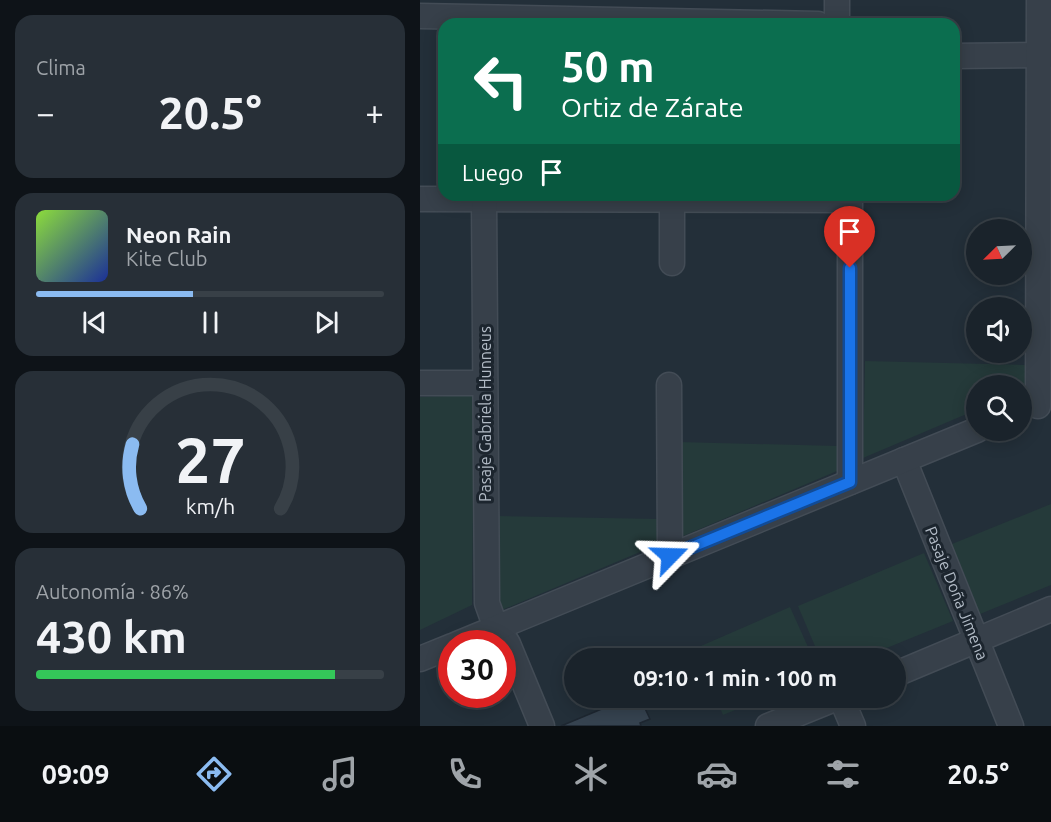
<!DOCTYPE html>
<html lang="es">
<head>
<meta charset="utf-8">
<style>
  :root { --surface:#1a232b; --page:#272f37; --text:#f1f3f6; --muted:#9fa4a9; --line:#384047; --accent:#8bbbf1 }
  body { margin:0; font-family:Ubuntu,sans-serif; background:var(--page); color:var(--text); height:100vh; display:flex; flex-direction:column; font-size:22px; white-space:nowrap }
  * { box-sizing:border-box; margin:0 }
  p { font-size:20px; color:var(--muted) }
  .icon { flex:none; width:33px; height:33px; fill:none; stroke:currentColor; stroke-width:2; stroke-linecap:round; stroke-linejoin:round }
  .map { position:relative; flex:1; overflow:hidden }
  .details { display:flex; flex-direction:column; gap:15px; padding:15px; background:#0e1318; width:420px }
  .details>* { flex:none }
  .banner { position:absolute; left:18px; top:18px; width:522px; height:183px; border-radius:18px; box-shadow:0 3px 15px #0003,0 0 0 2px var(--line); background:#0b6e4f; color:#fff; overflow:hidden }
  .needle { width:39px; rotate:246deg }
  .fabs { position:absolute; left:546px; top:219px; display:grid; gap:12px }
  .fabs a { display:grid; place-items:center; width:66px; height:66px; border-radius:50%; background:var(--surface); box-shadow:0 3px 15px #0003,0 0 0 2px var(--line); font-size:30px }
  .speed { position:absolute; left:18px; top:630px; display:flex; gap:12px; font-size:30px; font-weight:700; text-align:center }
  .speed>* { display:grid; place-content:center; width:78px; height:78px; border-radius:50%; background:var(--surface); box-shadow:0 3px 15px #0003,0 0 0 2px var(--line); line-height:1 }
  .speed .limit { border:9px solid #d22; background:#fff; color:#111 }
  .pin { position:absolute; display:grid; place-items:center; width:51px; height:51px; color:#fff; margin:-62px -26px; border-radius:50% 50% 50% 0; rotate:-45deg; box-shadow:0 0 6px #0007 }
  .pin .icon { rotate:45deg }
  .me { position:absolute; width:66px; margin:-33px; rotate:68deg; stroke-linejoin:round; filter:drop-shadow(0 0 4px #0008) }
  .turn { display:flex; align-items:center; gap:21px; height:126px; padding:0 24px; font-size:27px }
  .turn .icon { width:78px; height:78px; stroke-width:2.5 }
  .turn b { display:block; font-size:42px; line-height:51px }
  .then { display:flex; align-items:center; height:57px; padding:0 24px; background:#0003; gap:12px; font-size:22px }
  .big { font-size:45px; font-weight:600; line-height:1.1 }
  .details .card { flex:1; display:flex; flex-direction:column; justify-content:center; gap:9px; min-width:0; padding:0 21px; border-radius:18px; background:var(--page) }
  .details .dial { align-items:center; gap:0 }
  .dial svg { height:156px; overflow:visible; fill:none; stroke:var(--line); stroke-width:7; stroke-linecap:round; text-anchor:middle }
  .dial text { fill:var(--text); stroke:none }
  .song { display:flex; align-items:center; gap:18px }
  .cover { width:72px; height:72px; border-radius:9px; background:linear-gradient(135deg,hsl(90 70% 55%),hsl(230 70% 35%)) }
  .played { height:6px; border-radius:3px; background:linear-gradient(90deg,var(--accent) 45%,var(--line) 45%) }
  .keys { display:flex; justify-content:space-around; direction:ltr }
  .heat { display:flex; justify-content:space-between; align-items:center; font-size:33px; direction:ltr }
  .charge { height:9px; border-radius:4px; background:linear-gradient(90deg,#34c759 86%,var(--line) 0) }
  .trip { position:absolute; left:144px; top:648px; width:342px; height:60px; border-radius:30px; background:var(--surface); box-shadow:0 3px 15px #0003,0 0 0 2px var(--line); font-weight:600; line-height:60px; text-align:center }
  .tab-bar { display:flex; height:96px; justify-content:space-around; align-items:center; background:#0a0e11; color:var(--muted) }
  .tab-bar .icon { width:42px; height:42px }
  .tab-bar .selected { color:var(--accent) }
  .tab-bar b { font-size:27px; color:var(--text) }
  main { display:flex; flex:1; min-height:0 }
  .map>svg:first-child { display:block }
  .green { fill:#253a3a }
  .building { fill:#364350; stroke:#1e2731; stroke-width:1.5 }
  .lines { fill:none; stroke-linecap:round; stroke-linejoin:round }
  .minor-casing { stroke:#434c56; stroke-width:27 }
  .minor { stroke:#37404a; stroke-width:24 }
  .route-casing { stroke:#114b97; stroke-width:15 }
  .route { stroke:#1a73e8; stroke-width:10 }
  .labels { text-anchor:middle; dominant-baseline:central; stroke-width:6; stroke-linejoin:round; paint-order:stroke }
  .street-label { font-size:16px; fill:#b2bbc6; stroke:#1c252e }
</style>
</head>
<body>
<main>
<section class="details">
<div class="card"><p>Clima</p>
<div class="heat"><a>−</a><b class="big">20.5°</b><a>+</a></div>
</div>
<div class="card">
<div class="song"><i class="cover"></i><div><b>Neon Rain</b><p>Kite Club</p></div></div>
<div class="played"></div>
<div class="keys"><svg class="icon" aria-label="previous" viewBox="0 0 24 24"><path d="M18 5L8 12l10 7zM5 5v14"/></svg><svg class="icon" aria-label="pause" viewBox="0 0 24 24"><path d="M8 5v14M16 5v14"/></svg><svg class="icon" aria-label="next" viewBox="0 0 24 24"><path d="M6 5l10 7-10 7zM19 5v14"/></svg></div>
</div>
<div class="card dial"><svg viewBox="0 0 100 80">
<path d="M14 69A42 42 0 1 1 86 69"/>
<path d="M14 69A42 42 0 0 1 10 36" stroke="#8bbbf1"/>
<text x="50" y="56" font-size="32" font-weight="700">27</text>
<text x="50" y="72" font-size="11">km/h</text>
</svg></div>
<div class="card"><p>Autonomía · 86%</p><b class="big">430 km</b><div class="charge"></div></div>
</section>
<div class="map">
<svg width="631" height="726" viewBox="0 0 631 726">
  <rect width="100%" height="100%" fill="#232f39"/>
  <g class="green">
    <path d="M445 361 605 365V390L602 391V386H556V410L443 458Z"/>
    <path d="M54 395 52 605 0 630V397Z"/>
    <path d="M258 442 418 446 417 471 256 539Z"/>
    <path d="M631 504V585L560 614 532 544Z"/>
    <path d="M79 516 239 519V544L77 612Z"/>
    <path d="M504 553 533 621 442 658H400L378 606Z"/>
    <path d="M370 607 393 658H279L274 649Z"/>
    <path d="M296 698H344L303 715Z"/>
  </g>
  <path class="building" d="M208 698 211 704 221 700 230 719 220 723 221 726H141Z"/>
  <g class="lines">
    <defs>
      <g id="minor">
        <path d="M417 0V24"/>
        <path d="M0 16 398 24"/>
        <path d="M534 56 631 55"/>
        <path d="M430 195V482"/>
        <path d="M0 199 430 200"/>
        <path d="M64 200 67 603 72 617 88 644 122 726"/>
        <path d="M252 263V195"/>
        <path d="M0 383H65"/>
        <path d="M249 385 250 556"/>
        <path d="M618 406 619 0"/>
        <path d="M484 460 591 726"/>
        <path d="M37 644 557 430"/>
        <path d="M0 659 32 646"/>
        <path d="M476 674 631 609"/>
        <path d="M421 698 433 726"/>
        <path d="M348 726 417 698"/>
      </g>
    </defs>
    <use href="#minor" class="minor-casing"/>
    <use href="#minor" class="minor"/>
  </g>
  <g class="lines">
    <defs>
      <path id="route" d="M250 556 430 482V268"/>
    </defs>
    <use href="#route" class="route-casing"/>
    <use href="#route" class="route"/>
  </g>
  <g class="labels">
    <g class="street-label">
      <text transform="translate(65 414) rotate(-90)">Pasaje Gabriela Hunneus</text>
      <text transform="translate(537 593) rotate(68)">Pasaje Doña Jimena</text>
    </g>
  </g>
</svg>
<div class="fabs">
<a><svg class="needle" viewBox="-14 -14 28 28"><path d="M0-13l5 13h-10z" fill="#e53935"/><path d="M0 13l5-13h-10z" fill="#9fa4a9"/></svg></a>
<a><svg class="icon" aria-label="sound" viewBox="0 0 24 24"><path d="M4 9h4l5-4v14l-5-4H4zM17 9q2 3 0 6"/></svg></a>
<a><svg class="icon" aria-label="search" viewBox="0 0 24 24"><circle cx="10" cy="10" r="6"/><path d="M15 15l6 6"/></svg></a>
</div>
<div class="speed"><div class="limit">30</div></div>
<div class="pin" style="left:430px;top:268px;background:#d93025"><svg class="icon" aria-label="arrive" viewBox="0 0 24 24"><path d="M6 21V4h12l-3 4 3 4H6"/></svg></div>
<svg class="me" style="left:250px;top:556px" viewBox="-20 -20 40 40"><path d="M0-17L14 15 0 8-14 15z" fill="#1a73e8" stroke="#fff" stroke-width="4"/></svg>
<div class="trip">09:10 · 1 min · 100 m</div>
<div class="banner">
<div class="turn"><svg class="icon" aria-label="left" viewBox="0 0 24 24"><path d="M17 20v-9H6M10 6l-5 5 5 5"/></svg><div><b>50 m</b>Ortiz de Zárate</div></div>
<div class="then">Luego<svg class="icon" aria-label="arrive" viewBox="0 0 24 24"><path d="M6 21V4h12l-3 4 3 4H6"/></svg></div>
</div>
</div>
</main>
<nav class="tab-bar">
<b>09:09</b>
<svg class="icon selected" aria-label="directions" viewBox="0 0 24 24"><path d="M12 3l9 9-9 9-9-9zM9 14v-3h6M13 9l2 2-2 2"/></svg>
<svg class="icon" aria-label="music" viewBox="0 0 24 24"><path d="M9 18V5l10-2v13"/><circle cx="6" cy="18" r="3"/><circle cx="16" cy="16" r="3"/></svg>
<svg class="icon" aria-label="phone" viewBox="0 0 24 24"><path d="M5 4h4l2 5-3 2q2 4 5 5l2-3 5 2v4C11 20 4 13 5 4z"/></svg>
<svg class="icon" aria-label="climate" viewBox="0 0 24 24"><path d="M12 3v18M4 7l16 10M4 17L20 7"/></svg>
<svg class="icon" aria-label="car" viewBox="0 0 24 24"><path d="M5 17H2v-5l4-1 3-4h7l3 4 3 1v5h-3M9 17h6M6 11h13"/><circle cx="7" cy="17" r="2"/><circle cx="17" cy="17" r="2"/></svg>
<svg class="icon" aria-label="filters" viewBox="0 0 24 24"><path d="M4 7h16M4 17h16"/><circle cx="9" cy="7" r="2"/><circle cx="15" cy="17" r="2"/></svg>
<b>20.5°</b>
</nav>
</body>
</html>
